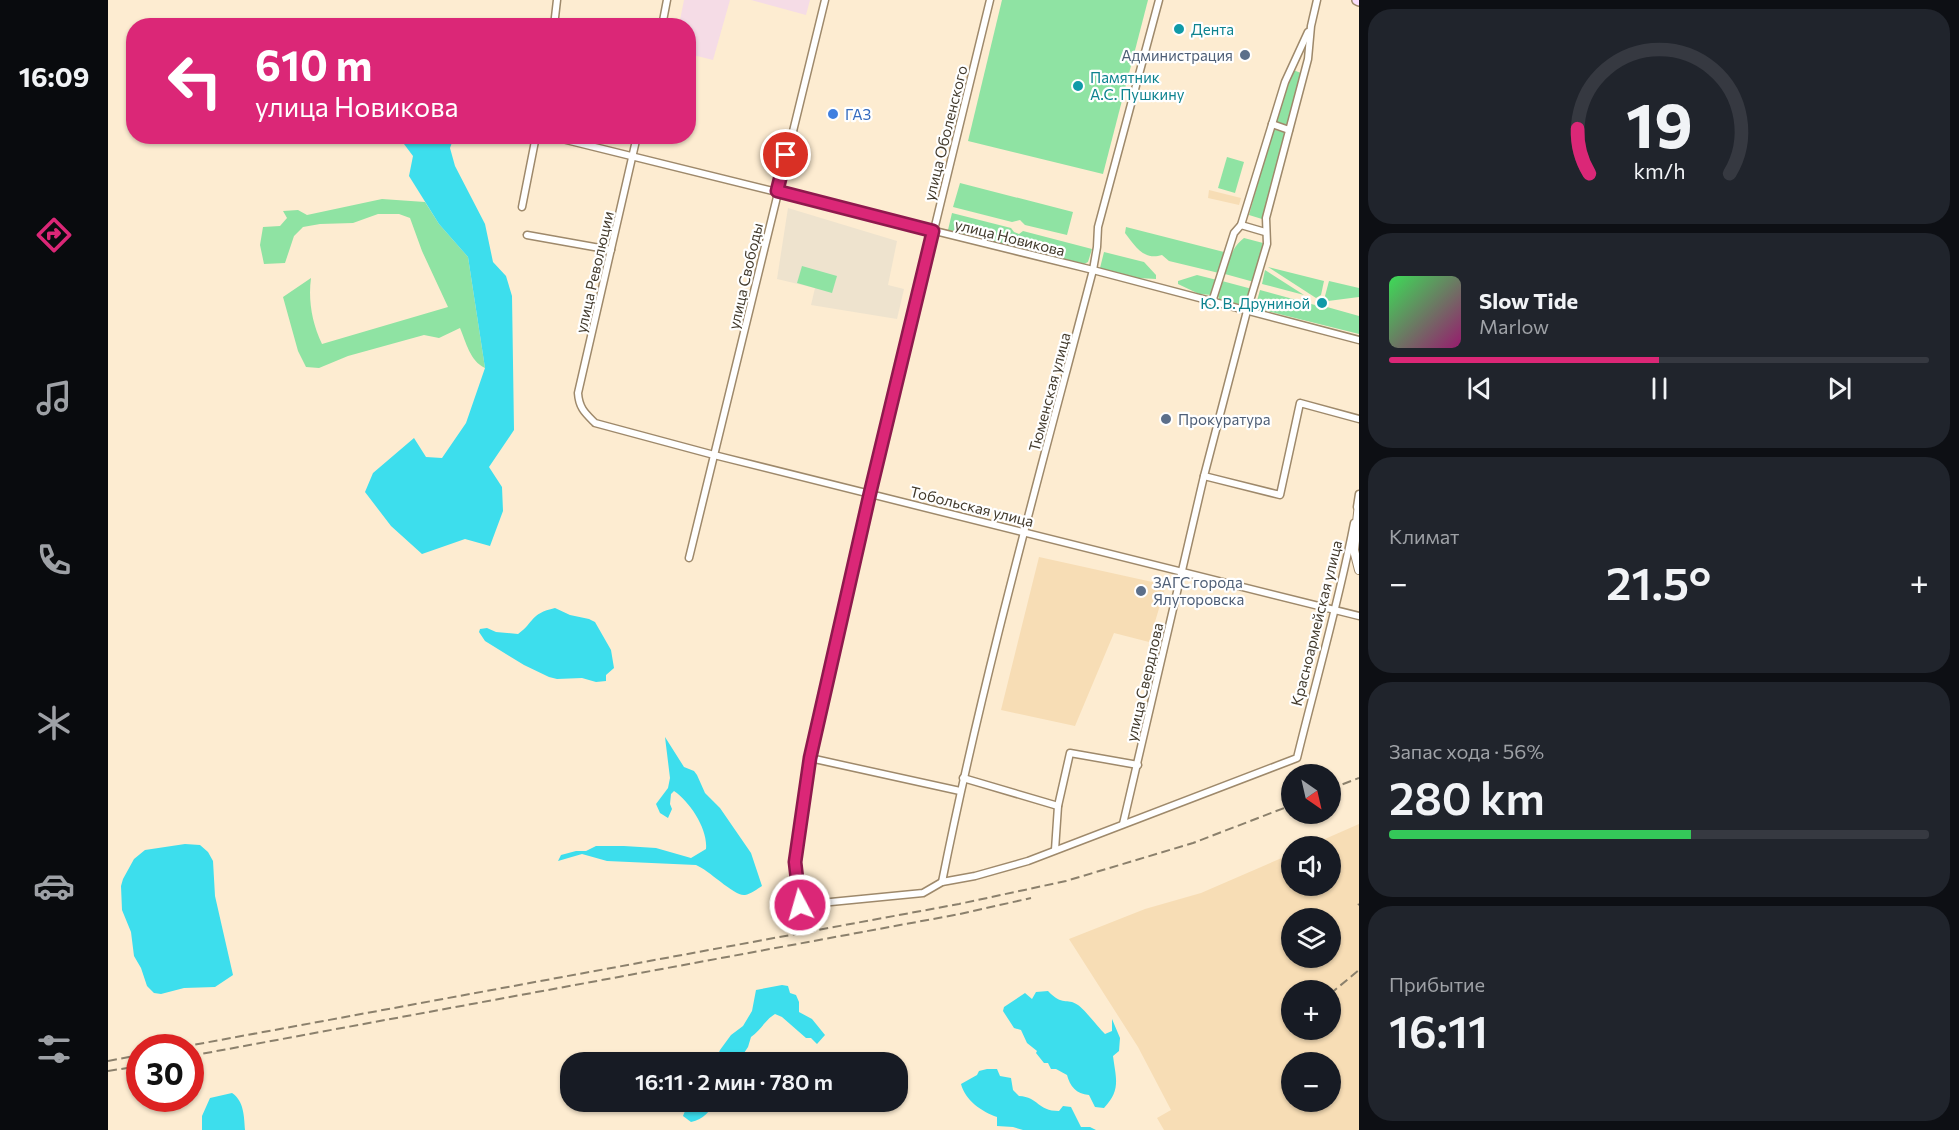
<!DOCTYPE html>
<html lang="ru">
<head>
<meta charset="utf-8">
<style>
  :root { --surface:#171b24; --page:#20242c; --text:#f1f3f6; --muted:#9ea1a6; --line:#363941; --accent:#db2777 }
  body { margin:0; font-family:Commissioner,sans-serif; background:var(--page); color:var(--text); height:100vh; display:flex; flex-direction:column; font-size:22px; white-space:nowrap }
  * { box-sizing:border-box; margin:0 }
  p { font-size:20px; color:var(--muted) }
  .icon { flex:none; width:33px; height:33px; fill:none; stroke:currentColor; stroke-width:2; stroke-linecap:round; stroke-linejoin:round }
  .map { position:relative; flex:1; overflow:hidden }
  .side { display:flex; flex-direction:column; gap:9px; padding:9px; background:#0d0f14; width:600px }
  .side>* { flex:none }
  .guide { position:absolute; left:18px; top:18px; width:570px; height:126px; border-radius:24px; box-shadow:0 2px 4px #0004; background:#db2777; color:#fff; overflow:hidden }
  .needle { width:39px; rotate:146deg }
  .fabs { position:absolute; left:1173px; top:764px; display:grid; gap:12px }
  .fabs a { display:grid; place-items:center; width:60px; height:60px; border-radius:50%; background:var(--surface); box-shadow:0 2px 4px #0004; font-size:30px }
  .speed { position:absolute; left:18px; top:1034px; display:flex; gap:12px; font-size:30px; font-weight:700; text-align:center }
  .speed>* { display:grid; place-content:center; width:78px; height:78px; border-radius:50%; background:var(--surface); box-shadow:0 2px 4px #0004; line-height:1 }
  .speed .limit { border:9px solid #d22; background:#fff; color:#111 }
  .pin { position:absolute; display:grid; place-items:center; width:51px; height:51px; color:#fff; margin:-26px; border:3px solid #fff; border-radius:50%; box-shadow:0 2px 6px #0007 }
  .me { position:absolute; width:66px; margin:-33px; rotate:354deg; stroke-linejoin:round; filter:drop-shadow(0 0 4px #0008) }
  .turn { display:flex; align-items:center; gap:21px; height:126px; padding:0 30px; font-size:27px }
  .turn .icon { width:78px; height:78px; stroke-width:2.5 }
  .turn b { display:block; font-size:42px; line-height:51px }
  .big { font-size:45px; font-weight:600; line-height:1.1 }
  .side .tile { flex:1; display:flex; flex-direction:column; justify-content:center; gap:9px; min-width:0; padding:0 21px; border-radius:24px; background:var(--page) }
  .side .dial { align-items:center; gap:0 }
  .dial svg { height:156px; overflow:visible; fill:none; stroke:var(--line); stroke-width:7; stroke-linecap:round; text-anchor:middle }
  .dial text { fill:var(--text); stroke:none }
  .song { display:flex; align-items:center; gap:18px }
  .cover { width:72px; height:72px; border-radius:9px; background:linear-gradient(135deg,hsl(130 70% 55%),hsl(320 70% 35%)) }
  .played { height:6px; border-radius:3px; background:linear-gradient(90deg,var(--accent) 50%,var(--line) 50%) }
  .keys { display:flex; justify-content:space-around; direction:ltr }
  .heat { display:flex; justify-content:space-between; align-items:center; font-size:33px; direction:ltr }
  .charge { height:9px; border-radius:4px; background:linear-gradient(90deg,#34c759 56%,var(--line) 0) }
  .trip { position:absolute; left:452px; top:1052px; width:348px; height:60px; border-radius:24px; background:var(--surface); box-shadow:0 2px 4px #0004; font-weight:600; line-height:60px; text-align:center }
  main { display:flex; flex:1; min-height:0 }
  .dock { display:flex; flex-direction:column; width:108px; justify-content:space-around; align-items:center; background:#090b0e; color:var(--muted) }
  .dock .icon { width:42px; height:42px }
  .dock .selected { color:var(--accent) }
  .dock b { font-size:27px; color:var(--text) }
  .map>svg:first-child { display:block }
  .commercial { fill:#f5dce6 }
  .built { fill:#f7ddb5; fill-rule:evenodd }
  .education { fill:#eee3ce }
  .green { fill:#8fe3a3 }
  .water { fill:#3ddeed }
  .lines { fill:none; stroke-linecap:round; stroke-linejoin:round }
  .minor-casing { stroke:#9e896b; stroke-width:9 }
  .tertiary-casing { stroke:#9e896b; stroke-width:10 }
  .secondary-casing { stroke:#9e896b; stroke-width:12 }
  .minor { stroke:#fff; stroke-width:6 }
  .tertiary { stroke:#fff; stroke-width:8 }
  .secondary { stroke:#fbdffe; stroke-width:9 }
  .rail { stroke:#8b806c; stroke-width:2; stroke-dasharray:9 4.5; stroke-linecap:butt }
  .route-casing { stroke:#8e194d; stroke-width:15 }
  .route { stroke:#db2777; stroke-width:10 }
  .culture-dot { fill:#0f9aa8; stroke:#fff; stroke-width:2 }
  .service-dot { fill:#5c6f8a; stroke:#fff; stroke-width:2 }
  .shop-dot { fill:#3f7fe0; stroke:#fff; stroke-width:2 }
  .labels { text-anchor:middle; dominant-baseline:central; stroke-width:4.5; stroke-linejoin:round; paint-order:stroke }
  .culture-label { font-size:15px; fill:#0d838f; stroke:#fff; text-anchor:start }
  .service-label { font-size:15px; fill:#4e5e75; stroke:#fff; text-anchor:start }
  .shop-label { font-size:15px; fill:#366cbe; stroke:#fff; text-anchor:start }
  .street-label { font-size:15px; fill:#423a2c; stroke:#fff }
</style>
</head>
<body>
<main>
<nav class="dock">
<b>16:09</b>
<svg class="icon selected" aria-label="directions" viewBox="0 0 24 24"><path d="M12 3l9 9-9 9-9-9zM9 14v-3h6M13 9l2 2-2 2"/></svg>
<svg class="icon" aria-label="music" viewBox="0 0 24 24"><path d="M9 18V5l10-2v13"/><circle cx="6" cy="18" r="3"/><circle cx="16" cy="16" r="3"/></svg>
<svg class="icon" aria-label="phone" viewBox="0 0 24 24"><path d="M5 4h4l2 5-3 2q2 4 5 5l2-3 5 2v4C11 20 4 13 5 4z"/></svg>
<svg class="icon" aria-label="climate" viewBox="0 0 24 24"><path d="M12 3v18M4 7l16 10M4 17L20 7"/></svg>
<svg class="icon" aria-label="car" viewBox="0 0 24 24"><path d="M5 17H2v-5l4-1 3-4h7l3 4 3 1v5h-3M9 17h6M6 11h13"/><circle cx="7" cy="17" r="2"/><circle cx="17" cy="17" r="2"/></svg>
<svg class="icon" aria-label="filters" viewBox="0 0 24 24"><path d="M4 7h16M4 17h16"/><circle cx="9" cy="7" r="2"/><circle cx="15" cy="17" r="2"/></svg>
</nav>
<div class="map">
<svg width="1251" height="1130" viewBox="0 0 1251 1130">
  <rect width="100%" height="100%" fill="#fdecd1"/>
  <g class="commercial">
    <path d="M576 0H622L605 60 581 54 580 26 571 25Z"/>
    <path d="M643 0H702L698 15Z"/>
  </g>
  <g class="built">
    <path d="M1101 190 1133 198 1131 205 1100 198Z"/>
    <path d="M931 557 1058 585 1041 642 1006 633 967 726 893 710Z"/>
    <path d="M1251 824V1130H1056L1049 1118 1063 1110 1030 1047 961 939 1037 909 1093 893 1183 854 1184 885H1222V846H1201ZM1184 918H1222V957H1184ZM1184 990H1222V1029H1184ZM1184 1062H1222V1101H1184Z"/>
  </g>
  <path class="education" d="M680 208 789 241 780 285 796 289 789 319 703 305 707 288 669 279Z"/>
  <g class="green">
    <path d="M894 0H1040L995 174 860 141Z"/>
    <path d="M1185 70 1193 73 1180 125 1168 122Z"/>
    <path d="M1165 129 1178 133 1154 219 1141 215Z"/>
    <path d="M1119 157 1136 162 1127 193 1110 188Z"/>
    <path d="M852 183 965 212 959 235 917 225 912 220 904 222 845 207Z"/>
    <path d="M274 199 317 202 331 224 360 257 377 368C362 361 358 342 352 328L331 338 316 335 240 356 211 368 198 367 190 351 175 297 203 278C200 300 204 323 214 344L340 307 314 251 302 218 291 214H270L245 223 212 224 195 227 186 236 177 263 156 264 152 245 155 227 172 226 179 218 175 211 190 210 199 215Z"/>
    <path d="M844 213 903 228 906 232 911 234 915 231 984 249 980 262 976 264 840 230Z"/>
    <path d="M1018 227 1116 252 1111 273 1061 261 1054 255C1036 261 1027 246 1017 233Z"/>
    <path d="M1136 238 1155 243 1146 282 1117 274C1121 260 1124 247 1136 238Z"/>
    <path d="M996 252 1036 262 1048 275V279L1030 278 992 268Z"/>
    <path d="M694 266 729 276 724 293 689 283Z"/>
    <path d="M1160 267 1216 281 1213 295 1208 298Z"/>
    <path d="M1157 270 1196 295 1154 284Z"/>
    <path d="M1089 275 1109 280 1104 295 1091 294 1070 284V281Z"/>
    <path d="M1114 281 1144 289 1138 306 1111 299 1110 295Z"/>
    <path d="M1221 281 1251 288V297L1220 301 1217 296Z"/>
    <path d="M1152 290 1207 305 1212 310 1219 307 1251 316V334L1147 308Z"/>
  </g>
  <g class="water">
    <path d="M279 137H346L342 148 347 166 377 224 385 262 398 276 404 296 406 430 381 467 394 487 395 511 382 546 357 539 314 554 283 526 257 492 265 473 306 438 318 457 334 458 358 423 377 368 360 257 331 224 301 176 305 156 296 144 280 139Z"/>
    <path d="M447 608 462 615 481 619 487 622 503 650 506 668 498 675V681L488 682 474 678 449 679 441 677 416 665 377 641 371 632 372 629 379 628 388 632 410 634C427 622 421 614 447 608Z"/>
    <path d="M557 737 576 767 586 771 589 775 597 793 612 808 643 853 654 886C649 889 643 894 637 895 627 897 601 870 588 865L499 861 474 854 450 861 453 855 468 851H478L488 846H516L548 848 583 858 598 849C600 829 582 802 566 791L563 794 562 804 564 809 560 818 552 813 548 804 560 788 562 778Z"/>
    <path d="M77 844 92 845 100 852 105 861 107 896 125 975 107 987 76 988 53 994 46 993 39 986 33 968 26 956 23 932 14 910 13 886 15 879 26 859 37 850Z"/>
    <path d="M674 985 680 986 682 993 688 995 691 1002V1012L704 1019 717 1035 709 1044 703 1038H698L674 1017 667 1014C657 1020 653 1030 643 1037L640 1047 630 1062H607L612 1050 623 1035 635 1026 644 1011 648 990Z"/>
    <path d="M940 991C955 1007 958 997 970 1005 977 1010 990 1027 997 1034L1004 1031V1019L1012 1038 1011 1051 1005 1056C1008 1079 1013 1090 996 1108L987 1107 981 1095C968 1094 962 1086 959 1075L948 1069H943L940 1063H936L928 1053 929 1051 919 1043 913 1030 906 1028 895 1011 896 1007 917 993 924 999 928 992Z"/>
    <path d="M879 1069H889L892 1076 903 1078 905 1090 911 1096C931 1097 929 1111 951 1111L955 1106 963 1107 973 1127H982L988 1130H915L905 1127 889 1126V1117C874 1112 857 1100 853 1084L869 1075 871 1071Z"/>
    <path d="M124 1093C136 1101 136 1116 137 1130H94V1116L102 1098Z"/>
    <path d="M581 1101H608C601 1112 596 1119 583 1122L575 1116Z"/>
  </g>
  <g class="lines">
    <defs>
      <g id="minor">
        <path d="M882 0 762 493 702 758 687 862 692 905 815 893 834 882 867 876 920 861 1189 758C1208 680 1231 602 1246 523"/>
        <path d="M446 26 449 0"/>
        <path d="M554 26 559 0"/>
        <path d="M1164 124 1181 130"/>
        <path d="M442 136 985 270 1251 340"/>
        <path d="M529 136 470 393C471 408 477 413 487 423L606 455 1251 616"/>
        <path d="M414 207 428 136"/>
        <path d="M1133 225 1157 232"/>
        <path d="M419 235 503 250"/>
        <path d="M1104 302 1126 233 1133 225 1177 82 1200 32"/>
        <path d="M1096 476 1172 495 1192 403 1251 419"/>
        <path d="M1249 507 1251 494"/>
        <path d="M581 558 717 0"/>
        <path d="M702 758 852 791"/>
        <path d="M855 778 950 806"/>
        <path d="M1015 824 1096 476 1139 311 1159 244 1158 218 1200 59 1203 26 1209 0"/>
        <path d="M947 850 950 806 962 753 1030 765"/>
        <path d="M834 882C875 676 932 473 985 270L989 247 990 227 1051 0"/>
      </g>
      <path id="tertiary" d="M1251 504 1246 550 1251 570"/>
      <path id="secondary" d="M1249 0 1251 1"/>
    </defs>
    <use href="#minor" class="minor-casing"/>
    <use href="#tertiary" class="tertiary-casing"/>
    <use href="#secondary" class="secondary-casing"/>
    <use href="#minor" class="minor"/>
    <use href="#tertiary" class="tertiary"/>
    <use href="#secondary" class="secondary"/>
    <g class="rail">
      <path d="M1222 789 1251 778"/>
      <path d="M1250 905 1251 904"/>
      <path d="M1222 994 1251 970"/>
      <path d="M74 1047 851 904 958 881 1085 843 1184 805"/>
      <path d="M82 1056 852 914 923 898"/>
      <path d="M0 1061 32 1055"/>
      <path d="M0 1071 32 1066"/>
    </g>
  </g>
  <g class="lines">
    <defs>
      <path id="route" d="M678 155 669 191 825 231 762 493 702 758 687 862 692 905"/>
    </defs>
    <use href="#route" class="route-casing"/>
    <use href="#route" class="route"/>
  </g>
  <g class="culture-dot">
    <circle cx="1071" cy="29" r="6"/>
    <circle cx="970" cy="86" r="6"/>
    <circle cx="1214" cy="303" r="6"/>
  </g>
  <g class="service-dot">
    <circle cx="1137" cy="55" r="6"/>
    <circle cx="1058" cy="419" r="6"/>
    <circle cx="1033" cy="591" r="6"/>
  </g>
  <circle class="shop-dot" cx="725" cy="114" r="6"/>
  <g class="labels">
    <g class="culture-label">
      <text x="1083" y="29">Дента</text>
      <text x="982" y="77">Памятник<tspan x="982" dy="17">А.С. Пушкину</tspan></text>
      <text x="1202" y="303" text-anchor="end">Ю. В. Друниной</text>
    </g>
    <g class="service-label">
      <text x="1125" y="55" text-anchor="end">Администрация</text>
      <text x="1070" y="419">Прокуратура</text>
      <text x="1045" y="582">ЗАГС города<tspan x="1045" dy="17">Ялуторовска</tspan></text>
    </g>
    <g class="shop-label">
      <text x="737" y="114">ГАЗ</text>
    </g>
    <g class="street-label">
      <text transform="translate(837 133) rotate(-76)">улица Оболенского</text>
      <text transform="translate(902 237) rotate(14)">улица Новикова</text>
      <text transform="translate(486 272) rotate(-77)">улица Революции</text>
      <text transform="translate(637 276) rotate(-77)">улица Свободы</text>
      <text transform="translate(941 392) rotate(-75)">Тюменская улица</text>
      <text transform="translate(864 506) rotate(14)">Тобольская улица</text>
      <text transform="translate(1208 623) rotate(-76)">Красноармейская улица</text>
      <text transform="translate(1036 682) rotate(-77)">улица Свердлова</text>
    </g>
  </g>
</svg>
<div class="fabs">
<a><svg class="needle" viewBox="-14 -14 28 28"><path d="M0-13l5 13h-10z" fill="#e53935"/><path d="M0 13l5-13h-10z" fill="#9ea1a6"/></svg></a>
<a><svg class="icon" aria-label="sound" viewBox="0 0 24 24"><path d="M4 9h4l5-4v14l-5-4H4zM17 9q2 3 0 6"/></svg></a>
<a><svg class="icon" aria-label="layers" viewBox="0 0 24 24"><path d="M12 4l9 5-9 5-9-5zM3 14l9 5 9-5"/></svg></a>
<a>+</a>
<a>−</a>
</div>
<div class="speed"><div class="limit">30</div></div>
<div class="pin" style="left:678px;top:155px;background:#d93025"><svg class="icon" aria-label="arrive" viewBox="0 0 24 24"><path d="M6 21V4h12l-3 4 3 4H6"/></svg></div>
<svg class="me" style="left:692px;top:905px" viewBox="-20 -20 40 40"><circle r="17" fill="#db2777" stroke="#fff" stroke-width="3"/><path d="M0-11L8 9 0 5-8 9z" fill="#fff"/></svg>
<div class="trip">16:11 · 2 мин · 780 m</div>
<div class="guide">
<div class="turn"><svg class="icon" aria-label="left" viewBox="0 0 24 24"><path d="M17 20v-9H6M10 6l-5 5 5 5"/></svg><div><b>610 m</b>улица Новикова</div></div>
</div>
</div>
<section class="side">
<div class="tile dial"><svg viewBox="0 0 100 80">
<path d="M14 69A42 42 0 1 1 86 69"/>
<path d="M14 69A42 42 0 0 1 8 46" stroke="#db2777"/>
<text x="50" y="56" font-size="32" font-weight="700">19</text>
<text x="50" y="72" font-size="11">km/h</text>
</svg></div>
<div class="tile">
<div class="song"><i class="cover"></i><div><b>Slow Tide</b><p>Marlow</p></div></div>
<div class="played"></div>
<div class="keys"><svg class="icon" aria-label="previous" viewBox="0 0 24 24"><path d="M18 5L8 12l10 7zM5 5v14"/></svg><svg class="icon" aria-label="pause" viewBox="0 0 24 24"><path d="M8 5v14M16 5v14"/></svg><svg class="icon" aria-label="next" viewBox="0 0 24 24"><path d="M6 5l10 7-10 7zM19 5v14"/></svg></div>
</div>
<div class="tile"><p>Климат</p>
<div class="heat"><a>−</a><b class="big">21.5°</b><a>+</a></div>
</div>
<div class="tile"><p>Запас хода · 56%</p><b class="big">280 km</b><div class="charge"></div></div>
<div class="tile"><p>Прибытие</p><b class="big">16:11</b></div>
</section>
</main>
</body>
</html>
